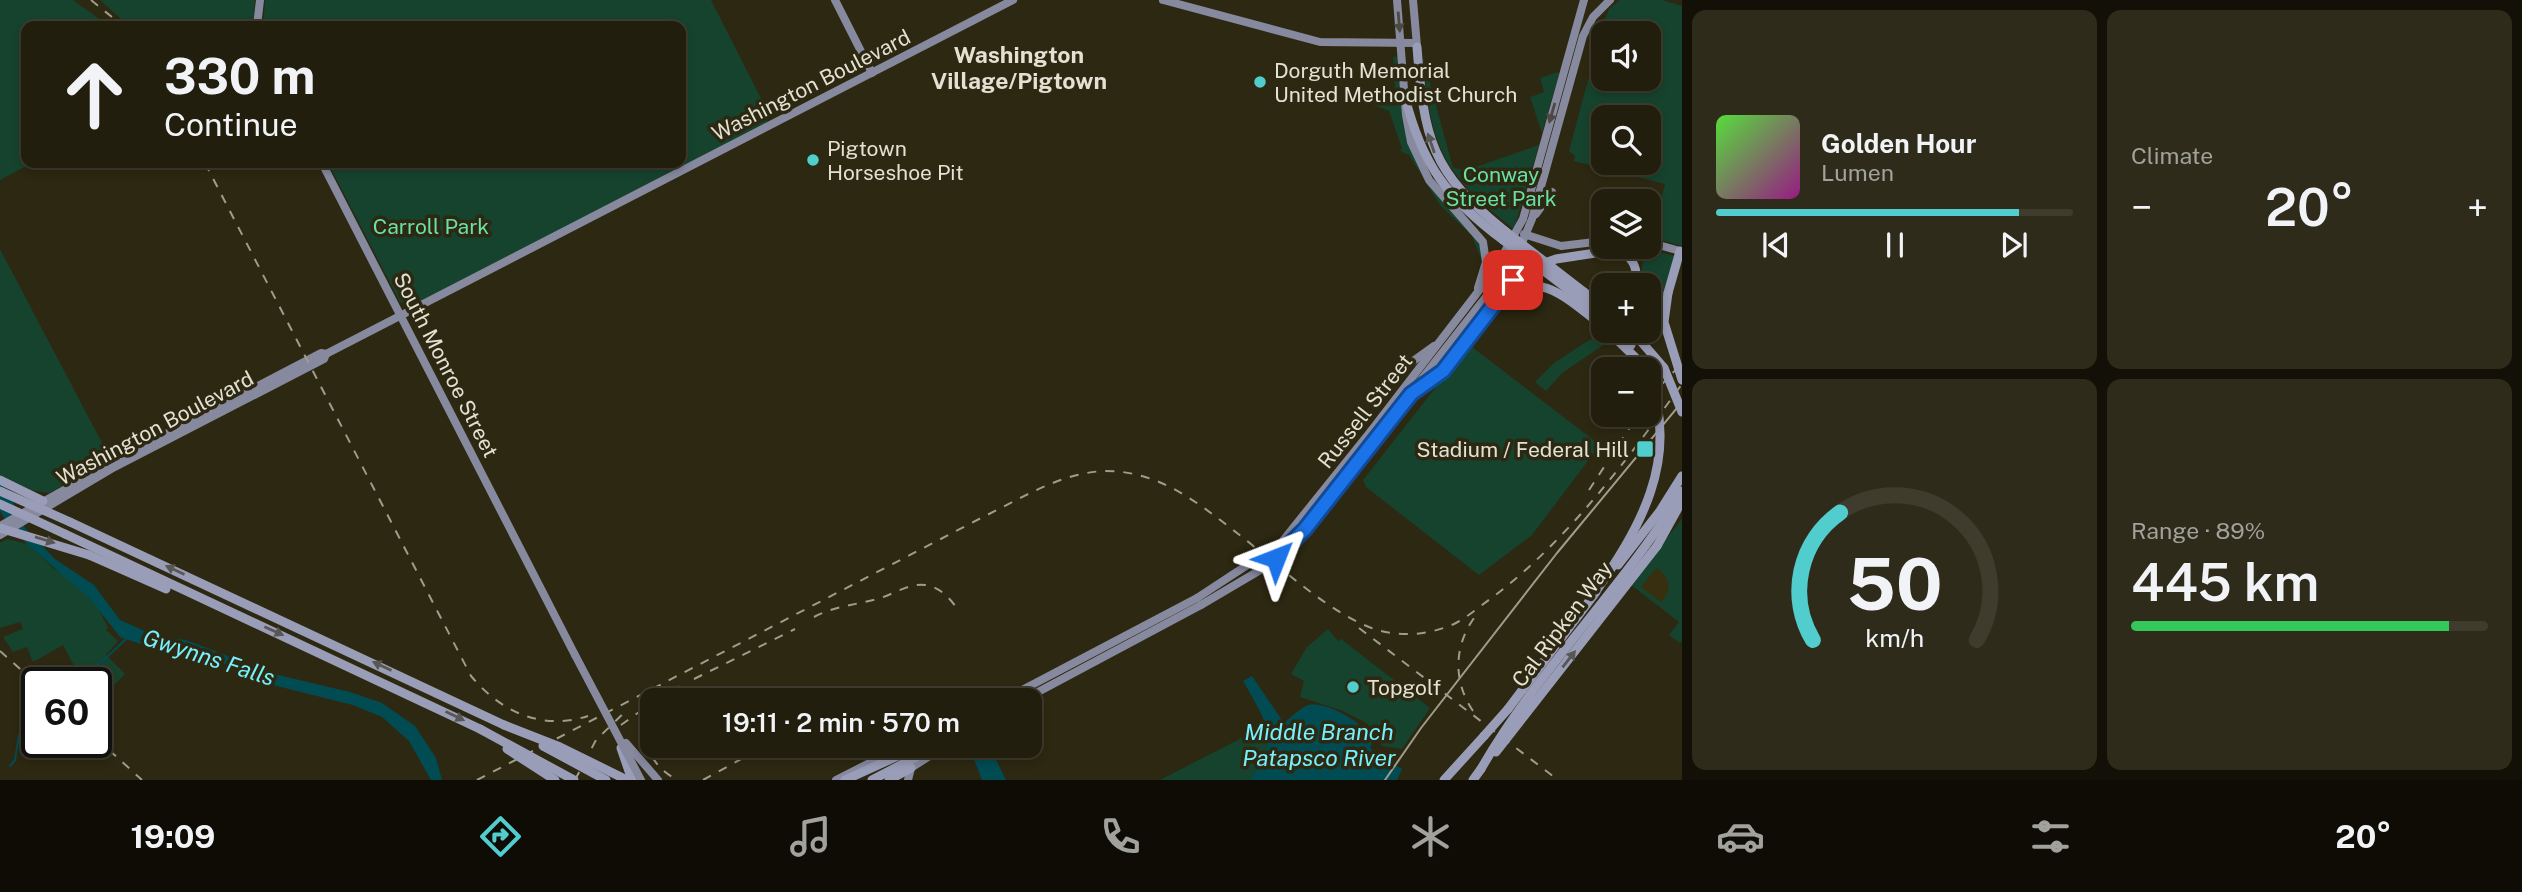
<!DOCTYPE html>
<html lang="en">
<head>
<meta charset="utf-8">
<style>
  :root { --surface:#221e0d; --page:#2e2b1b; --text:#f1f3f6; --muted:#a2a29d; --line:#3f3c2e; --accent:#52cdce }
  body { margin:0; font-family:"Public Sans",sans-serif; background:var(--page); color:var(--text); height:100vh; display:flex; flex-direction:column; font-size:26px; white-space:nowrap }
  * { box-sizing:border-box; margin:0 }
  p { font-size:23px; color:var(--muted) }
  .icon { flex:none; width:38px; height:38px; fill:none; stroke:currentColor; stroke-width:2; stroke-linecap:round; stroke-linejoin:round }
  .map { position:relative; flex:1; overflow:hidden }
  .drawer { display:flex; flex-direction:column; gap:10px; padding:10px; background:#131007; width:840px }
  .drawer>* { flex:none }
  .top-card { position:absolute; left:21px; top:21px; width:665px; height:147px; border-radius:14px; box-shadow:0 4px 10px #0003,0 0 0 2px var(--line); background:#221e0d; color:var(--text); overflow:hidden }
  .tools { position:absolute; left:1591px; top:21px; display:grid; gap:14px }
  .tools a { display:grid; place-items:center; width:70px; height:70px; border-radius:14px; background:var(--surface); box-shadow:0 4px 10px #0003,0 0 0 2px var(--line); font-size:35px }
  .speed { position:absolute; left:21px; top:667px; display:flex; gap:14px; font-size:35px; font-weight:700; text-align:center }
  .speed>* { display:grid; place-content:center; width:91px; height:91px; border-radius:50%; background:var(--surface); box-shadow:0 4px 10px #0003,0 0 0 2px var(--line); line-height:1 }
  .speed .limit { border:4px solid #111; border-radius:10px; background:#fff; color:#111 }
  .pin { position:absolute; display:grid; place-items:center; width:60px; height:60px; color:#fff; margin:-30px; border-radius:14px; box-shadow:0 4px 10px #0006 }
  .me { position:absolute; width:77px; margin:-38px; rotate:45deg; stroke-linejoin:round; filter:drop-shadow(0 0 5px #0008) }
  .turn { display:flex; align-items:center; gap:24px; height:147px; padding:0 28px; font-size:32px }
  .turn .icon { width:91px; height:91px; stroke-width:2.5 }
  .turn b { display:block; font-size:49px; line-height:60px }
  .big { font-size:52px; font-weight:600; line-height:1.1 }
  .drawer .widget { flex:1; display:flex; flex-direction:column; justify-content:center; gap:10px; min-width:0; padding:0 24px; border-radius:14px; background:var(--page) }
  .drawer .dial { align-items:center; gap:0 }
  .dial svg { height:182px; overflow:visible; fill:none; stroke:var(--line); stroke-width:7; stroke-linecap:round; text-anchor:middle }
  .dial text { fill:var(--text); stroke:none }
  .song { display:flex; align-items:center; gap:21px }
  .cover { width:84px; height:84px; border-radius:10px; background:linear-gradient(135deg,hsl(110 70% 55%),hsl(310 70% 35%)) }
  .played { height:7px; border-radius:4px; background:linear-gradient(90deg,var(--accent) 85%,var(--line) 85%) }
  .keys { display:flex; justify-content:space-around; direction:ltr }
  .heat { display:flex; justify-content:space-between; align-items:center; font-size:38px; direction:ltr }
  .charge { height:10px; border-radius:5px; background:linear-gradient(90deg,#34c759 89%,var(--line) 0) }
  .drawer .tiles { flex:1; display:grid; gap:10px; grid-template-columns:repeat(2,1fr) }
  .trip { position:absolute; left:640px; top:688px; width:402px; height:70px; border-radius:14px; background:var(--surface); box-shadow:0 4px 10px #0003,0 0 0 2px var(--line); font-weight:600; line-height:70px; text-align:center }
  .dock { display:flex; height:112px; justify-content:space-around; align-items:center; background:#0e0c05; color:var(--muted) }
  .dock .icon { width:49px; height:49px }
  .dock .active { color:var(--accent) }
  .dock b { font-size:32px; color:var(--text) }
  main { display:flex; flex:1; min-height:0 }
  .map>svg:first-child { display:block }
  .green { fill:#16432d; fill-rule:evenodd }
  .sand { fill:#372f0e }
  .water { fill:#014c53 }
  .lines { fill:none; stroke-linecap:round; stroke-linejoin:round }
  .stream { stroke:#014c53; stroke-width:2 }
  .major { stroke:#878a9f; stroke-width:8 }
  .highway { stroke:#9a9db7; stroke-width:9 }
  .tram { stroke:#9f9c8b; stroke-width:2 }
  .rail { stroke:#9f9c8b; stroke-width:2; stroke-dasharray:9 9; stroke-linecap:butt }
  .major-bridge { stroke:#878a9f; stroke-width:8 }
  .highway-bridge { stroke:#9a9db7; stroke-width:9 }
  .oneway { fill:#4c4a43 }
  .oneway2 { fill:#595753 }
  .route-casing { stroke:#114b97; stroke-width:18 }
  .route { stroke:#1a73e8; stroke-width:12 }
  .poi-dot { fill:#52cdce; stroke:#2d2811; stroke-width:2.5 }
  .labels { text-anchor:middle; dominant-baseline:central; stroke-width:7; stroke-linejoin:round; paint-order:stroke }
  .poi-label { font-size:21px; fill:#e3e1d3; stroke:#2d2811; text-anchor:start }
  .street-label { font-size:21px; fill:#e3e1d3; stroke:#2d2811 }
  .park-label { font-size:21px; fill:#69e0a5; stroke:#2d2811 }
  .neighbourhood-label { font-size:23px; font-weight:bold; fill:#e3e1d3; stroke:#2d2811 }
  .water-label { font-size:23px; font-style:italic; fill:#77f0fe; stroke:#2d2811 }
</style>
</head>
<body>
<main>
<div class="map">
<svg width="1682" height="780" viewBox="0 0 1682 780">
  <rect width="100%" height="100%" fill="#2d2811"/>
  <g class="green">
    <path d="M0 0H73L109 26H26V163H32L0 180Z"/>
    <path d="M100 0H255L253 26H129Z"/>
    <path d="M265 0H711L770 116 766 123 413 305 400 302 328 163H681V26H263Z"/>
    <path d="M1620 0H1662L1682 6V246L1651 237 1665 184 1574 161 1575 156 1569 151 1603 24 1609 9ZM1603 33H1648V79H1603ZM1603 117H1648V163H1603Z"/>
    <path d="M1393 57H1398L1422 173 1451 211 1473 231 1482 247V261L1472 236 1440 205 1409 155 1400 151 1402 148 1389 111 1372 104 1396 106Z"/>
    <path d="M1423 57 1453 168 1467 170 1539 145 1514 229C1442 173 1431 148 1423 57Z"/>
    <path d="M1558 72 1559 74 1542 133 1530 97 1544 92 1540 78Z"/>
    <path d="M0 249 111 460 49 493 31 490 0 475Z"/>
    <path d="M1646 249 1675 256 1664 298 1654 292 1649 301 1648 285H1642L1644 279 1640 277Z"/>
    <path d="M1603 331H1624L1562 373 1546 391 1535 382 1554 363Z"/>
    <path d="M1472 347 1600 445 1532 535 1479 575 1366 487 1363 480 1465 350Z"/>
    <path d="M1682 519V641L1680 643 1669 635 1679 622 1630 584Z"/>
    <path d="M7 539 28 544 54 569 63 573 97 606 108 628 106 630 118 641 106 655 125 674 96 703V684L102 681 95 665 78 673 63 645 33 662 27 647 13 652 3 637 23 629 20 622 0 628V543Z"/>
    <path d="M1328 629 1338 641 1341 639 1430 708 1402 749 1382 746 1368 724 1343 711 1300 697 1304 681 1291 674 1307 647Z"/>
    <path d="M1265 726C1275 748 1265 763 1250 780H1160Z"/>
  </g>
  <path class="sand" d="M1656 568C1670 576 1673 590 1661 602L1641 587Z"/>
  <g class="water">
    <path d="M0 474 25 528 55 559 94 585 120 620 158 637 186 640 278 675 350 692 382 703 415 726 436 758 442 780H431L409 741 382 717 353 705 273 685 216 660 155 649 120 637 90 599 27 544 4 518 0 511Z"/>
    <path d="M1252 676 1284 723C1290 718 1299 709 1306 706 1322 698 1366 723 1374 741L1370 747C1379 761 1388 761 1402 769L1397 780H1250C1283 741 1265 720 1243 681Z"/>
    <path d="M969 746H989L1006 780H982Z"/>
  </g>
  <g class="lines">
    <g class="stream">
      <path d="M73 682 105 659 126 639"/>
      <path d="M33 712 37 710"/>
      <path d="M21 722 24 716"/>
      <path d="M10 766 15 760 19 735"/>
    </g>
    <g class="major">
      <path d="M835 0 872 73"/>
      <path d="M1163 0 1320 42 1416 43"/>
      <path d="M1397 0 1406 115 1411 142 1429 180 1483 242 1486 262 1478 288"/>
      <path d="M1413 0 1417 46"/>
      <path d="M257 26 260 0"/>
      <path d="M322 163 575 655"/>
      <path d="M1536 214 1552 192"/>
      <path d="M1524 234 1561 246 1603 241"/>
      <path d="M1648 242 1680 251"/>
      <path d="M1409 364 1434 346"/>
      <path d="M1416 390 1443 371 1469 338"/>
      <path d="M1371 431 1494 271 1523 219 1584 0"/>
      <path d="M1377 436 1500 279 1519 250 1532 219 1583 36 1593 17 1610 0"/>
      <path d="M0 526 139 448 321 353 326 354"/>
      <path d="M0 535 111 469 324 359 326 354 1013 0"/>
      <path d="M1003 700 1197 598"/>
      <path d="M1023 700 1201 605"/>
      <path d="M626 743 658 780"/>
      <path d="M836 780 903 746"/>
      <path d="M908 780 911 768 945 746"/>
    </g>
    <g class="highway">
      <path d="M1417 47C1424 139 1431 172 1505 231"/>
      <path d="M1405 97C1422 165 1448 199 1503 240"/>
      <path d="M1584 292 1603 307"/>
      <path d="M1668 293 1680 251"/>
      <path d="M1505 299C1538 265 1574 305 1603 326"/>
      <path d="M1608 331 1643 365"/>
      <path d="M1619 331 1631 345"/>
      <path d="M1469 338 1513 280 1527 269 1556 259 1615 250C1632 255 1639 268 1635 285"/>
      <path d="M0 480 43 501"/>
      <path d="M70 522 504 725"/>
      <path d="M65 534 480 729"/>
      <path d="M1657 546 1682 501"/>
      <path d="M89 555 166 589"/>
      <path d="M1618 565 1660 511 1682 476"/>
      <path d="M1508 709 1596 592"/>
      <path d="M621 748 632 780"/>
      <path d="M845 780 911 750"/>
      <path d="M872 780 937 746"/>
      <path d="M889 780 911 768"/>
      <path d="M1444 780 1484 736"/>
      <path d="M1473 780 1481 769"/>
    </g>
    <path class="tram" d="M1385 780 1421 728 1557 553 1682 402"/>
    <g class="rail">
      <path d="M91 0 123 26"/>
      <path d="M205 163 471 676C501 712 542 731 588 716"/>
      <path d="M1648 399 1682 363"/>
      <path d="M1589 490 1638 415"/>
      <path d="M814 617C835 606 855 605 877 599 893 595 908 583 925 585 939 587 948 596 956 607"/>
      <path d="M1359 628 1558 780"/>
      <path d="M0 651 37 684"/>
      <path d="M694 679 795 629"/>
      <path d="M656 700 680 686"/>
      <path d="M653 706C636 733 649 767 678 780"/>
      <path d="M1473 711C1452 680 1454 643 1477 614"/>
      <path d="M621 725 653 702"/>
      <path d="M96 738 142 780"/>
      <path d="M477 780 983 517C1022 498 1062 472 1106 471 1159 471 1197 502 1237 533 1276 563 1335 619 1381 631 1406 637 1431 634 1454 624 1468 617 1480 606 1493 597 1568 540 1627 460 1682 384"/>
      <path d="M575 780 596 740 628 709"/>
      <path d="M703 780 754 752"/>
    </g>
    <g class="major-bridge">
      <path d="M1197 598 1281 543 1371 431"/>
      <path d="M1201 605 1262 569 1288 547 1377 436"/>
      <path d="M575 655 641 780"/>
    </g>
    <g class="highway-bridge">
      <path d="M1505 231 1584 292"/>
      <path d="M1503 240 1603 316"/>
      <path d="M1668 293 1664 322 1682 380"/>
      <path d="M1632 331 1664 368 1682 412"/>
      <path d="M0 491 70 522"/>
      <path d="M0 504 65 534"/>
      <path d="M0 528 89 555"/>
      <path d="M1592 597C1639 530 1682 459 1648 374"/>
      <path d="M504 725 560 747 627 780"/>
      <path d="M480 729 574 780"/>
      <path d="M1484 736 1508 709"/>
      <path d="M543 746 606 780"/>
      <path d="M507 749 555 780"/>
      <path d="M1496 752 1657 546"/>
      <path d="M1481 769C1538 669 1623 589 1682 491"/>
    </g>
  </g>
  <defs><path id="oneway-solid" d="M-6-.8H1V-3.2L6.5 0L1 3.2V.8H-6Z" transform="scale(1.75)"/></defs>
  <g class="oneway">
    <use href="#oneway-solid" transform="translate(1399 22) rotate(85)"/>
    <use href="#oneway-solid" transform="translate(1552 113) rotate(106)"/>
  </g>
  <g class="oneway2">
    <use href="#oneway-solid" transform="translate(1431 143) rotate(-109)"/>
    <use href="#oneway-solid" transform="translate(45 540) rotate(17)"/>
    <use href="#oneway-solid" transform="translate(175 570) rotate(-155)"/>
    <use href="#oneway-solid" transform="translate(274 631) rotate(24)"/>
    <use href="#oneway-solid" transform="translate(1569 659) rotate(-52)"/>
    <use href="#oneway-solid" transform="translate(382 666) rotate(-155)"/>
    <use href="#oneway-solid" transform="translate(455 716) rotate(26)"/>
  </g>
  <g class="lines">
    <defs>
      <path id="route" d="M1276 558 1305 529 1411 394 1443 371 1513 280"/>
    </defs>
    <use href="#route" class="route-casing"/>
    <use href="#route" class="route"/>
  </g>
  <g class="poi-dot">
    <circle cx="1260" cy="82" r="7"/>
    <circle cx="813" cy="160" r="7"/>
    <rect x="1636" y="440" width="18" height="18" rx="3.5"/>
    <circle cx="1353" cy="687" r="7"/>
  </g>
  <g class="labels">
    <g class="poi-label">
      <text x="1274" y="70">Dorguth Memorial<tspan x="1274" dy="24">United Methodist Church</tspan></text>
      <text x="827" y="148">Pigtown<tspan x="827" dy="24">Horseshoe Pit</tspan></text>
      <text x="1629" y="449" text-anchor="end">Stadium / Federal Hill</text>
      <text x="1367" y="687">Topgolf</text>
    </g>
    <g class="street-label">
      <text transform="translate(811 85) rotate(-27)">Washington Boulevard</text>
      <text transform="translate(446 365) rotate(63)">South Monroe Street</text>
      <text transform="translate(1365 411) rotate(-52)">Russell Street</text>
      <text transform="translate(155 428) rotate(-28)">Washington Boulevard</text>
      <text transform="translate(1562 624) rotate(-53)">Cal Ripken Way</text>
    </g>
    <g class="park-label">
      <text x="1501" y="174">Conway<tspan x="1501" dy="24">Street Park</tspan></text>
      <text x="431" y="226">Carroll Park</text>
    </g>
    <g class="neighbourhood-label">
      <text x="1019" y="54">Washington<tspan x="1019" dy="26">Village/Pigtown</tspan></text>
    </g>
    <g class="water-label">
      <text transform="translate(209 657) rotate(18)">Gwynns Falls</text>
      <text x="1319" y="731">Middle Branch<tspan x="1319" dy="26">Patapsco River</tspan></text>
    </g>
  </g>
</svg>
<div class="tools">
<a><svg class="icon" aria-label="sound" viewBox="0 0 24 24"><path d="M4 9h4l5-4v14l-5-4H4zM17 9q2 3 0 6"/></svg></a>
<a><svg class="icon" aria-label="search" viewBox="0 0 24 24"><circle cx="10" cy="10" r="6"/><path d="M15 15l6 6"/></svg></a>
<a><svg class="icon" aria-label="layers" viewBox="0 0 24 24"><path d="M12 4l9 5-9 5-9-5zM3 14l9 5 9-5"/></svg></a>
<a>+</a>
<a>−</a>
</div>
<div class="speed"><div class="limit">60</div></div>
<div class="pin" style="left:1513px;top:280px;background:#d93025"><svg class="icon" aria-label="arrive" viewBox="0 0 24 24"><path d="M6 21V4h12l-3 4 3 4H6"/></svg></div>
<svg class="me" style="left:1276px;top:558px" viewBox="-20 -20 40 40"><path d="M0-17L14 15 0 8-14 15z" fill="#1a73e8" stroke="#fff" stroke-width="4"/></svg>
<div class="trip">19:11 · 2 min · 570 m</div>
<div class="top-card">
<div class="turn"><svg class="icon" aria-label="ahead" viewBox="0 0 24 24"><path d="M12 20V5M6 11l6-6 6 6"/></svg><div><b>330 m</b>Continue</div></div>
</div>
</div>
<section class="drawer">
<div class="tiles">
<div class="widget">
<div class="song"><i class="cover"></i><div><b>Golden Hour</b><p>Lumen</p></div></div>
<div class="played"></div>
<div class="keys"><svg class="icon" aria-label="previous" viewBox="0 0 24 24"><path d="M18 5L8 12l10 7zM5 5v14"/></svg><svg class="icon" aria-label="pause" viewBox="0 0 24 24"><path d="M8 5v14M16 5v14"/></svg><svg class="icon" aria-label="next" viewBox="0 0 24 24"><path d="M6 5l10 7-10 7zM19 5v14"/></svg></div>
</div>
<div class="widget"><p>Climate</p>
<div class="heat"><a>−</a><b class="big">20°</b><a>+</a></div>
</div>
<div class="widget dial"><svg viewBox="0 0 100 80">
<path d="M14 69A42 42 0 1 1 86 69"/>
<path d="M14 69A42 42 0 0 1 26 13" stroke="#52cdce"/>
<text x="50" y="56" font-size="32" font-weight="700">50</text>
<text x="50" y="72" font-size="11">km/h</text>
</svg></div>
<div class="widget"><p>Range · 89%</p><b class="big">445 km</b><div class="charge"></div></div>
</div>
</section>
</main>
<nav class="dock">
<b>19:09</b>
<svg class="icon active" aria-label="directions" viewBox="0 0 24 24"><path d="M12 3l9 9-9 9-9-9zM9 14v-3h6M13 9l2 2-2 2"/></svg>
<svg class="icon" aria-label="music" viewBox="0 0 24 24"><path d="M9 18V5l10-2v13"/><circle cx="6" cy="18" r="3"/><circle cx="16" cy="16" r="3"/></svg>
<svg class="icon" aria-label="phone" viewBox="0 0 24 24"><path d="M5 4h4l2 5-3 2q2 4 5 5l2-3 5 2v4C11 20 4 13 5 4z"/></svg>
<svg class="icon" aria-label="climate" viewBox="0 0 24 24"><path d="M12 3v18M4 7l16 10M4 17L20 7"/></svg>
<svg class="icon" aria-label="car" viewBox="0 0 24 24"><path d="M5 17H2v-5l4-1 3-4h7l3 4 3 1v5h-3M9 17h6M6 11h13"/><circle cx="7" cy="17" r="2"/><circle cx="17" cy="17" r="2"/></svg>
<svg class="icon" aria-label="filters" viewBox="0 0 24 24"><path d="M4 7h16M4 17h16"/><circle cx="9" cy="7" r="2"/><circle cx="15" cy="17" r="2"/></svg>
<b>20°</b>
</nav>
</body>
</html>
